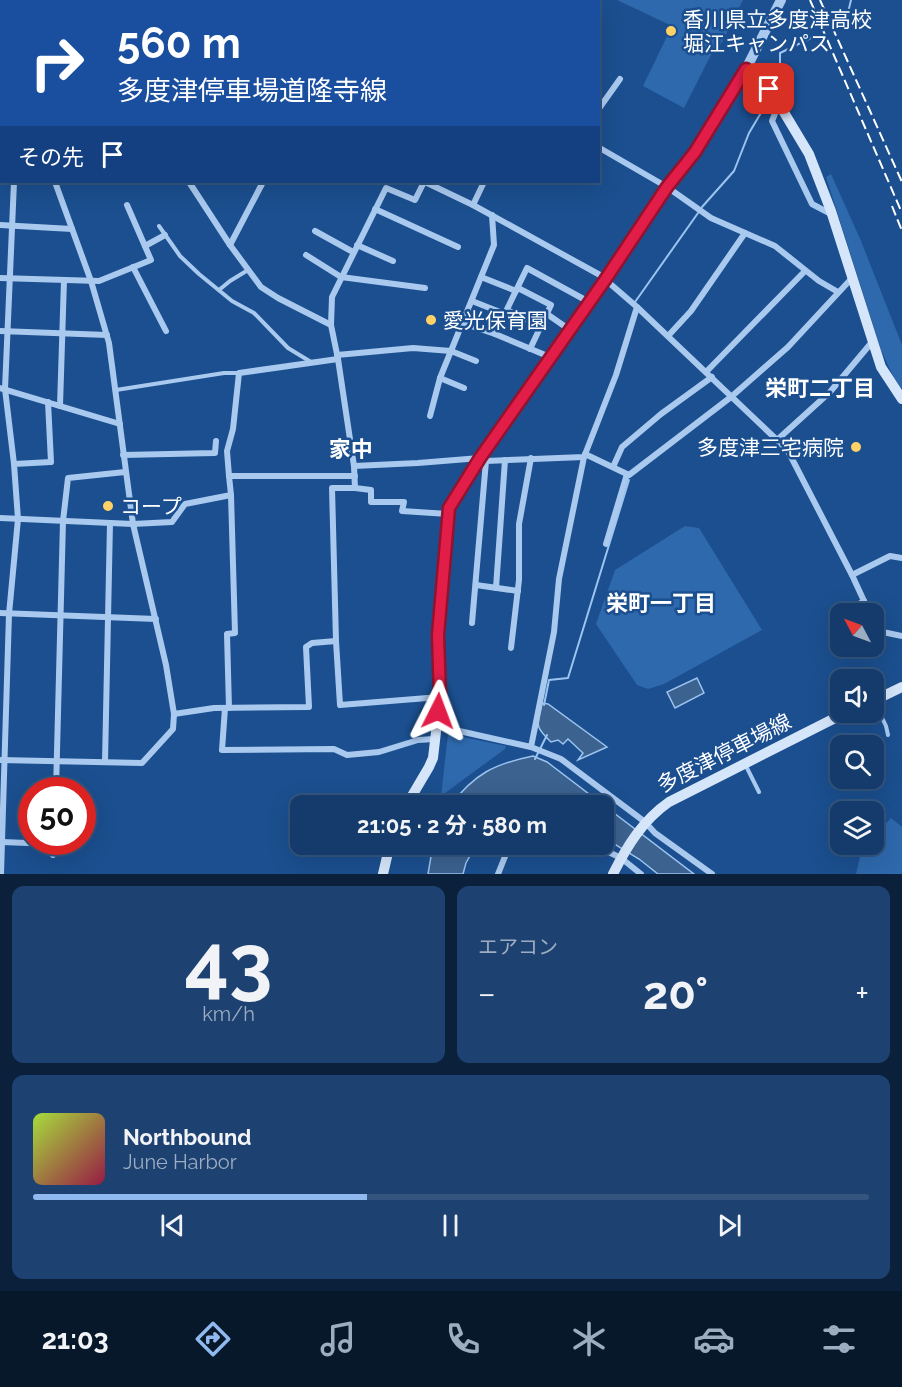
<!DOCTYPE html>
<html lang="ja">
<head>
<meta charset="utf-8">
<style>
  :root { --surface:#143b6b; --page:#1d4271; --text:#f1f3f6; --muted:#9dadc1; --line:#33557e; --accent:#90b9f0 }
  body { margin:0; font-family:Raleway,"Noto Sans JP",sans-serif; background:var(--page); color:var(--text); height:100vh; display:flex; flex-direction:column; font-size:22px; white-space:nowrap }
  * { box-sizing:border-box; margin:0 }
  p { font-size:20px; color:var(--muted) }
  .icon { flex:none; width:33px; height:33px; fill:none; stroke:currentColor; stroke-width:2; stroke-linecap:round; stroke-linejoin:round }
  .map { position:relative; height:874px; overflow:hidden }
  .sheet { display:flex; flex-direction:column; gap:12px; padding:12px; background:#0b203b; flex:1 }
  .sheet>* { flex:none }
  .top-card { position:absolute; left:0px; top:0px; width:600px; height:183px; box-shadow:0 6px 24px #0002,0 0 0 2px var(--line); background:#1a4fa0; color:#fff; overflow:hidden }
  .needle { width:39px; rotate:311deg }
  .tools { position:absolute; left:830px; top:603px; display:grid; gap:12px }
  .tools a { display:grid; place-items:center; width:54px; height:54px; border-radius:12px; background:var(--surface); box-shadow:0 6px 24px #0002,0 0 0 2px var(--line); font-size:30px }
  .speed { position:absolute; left:18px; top:777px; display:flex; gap:12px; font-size:30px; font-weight:700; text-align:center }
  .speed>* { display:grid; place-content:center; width:78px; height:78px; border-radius:50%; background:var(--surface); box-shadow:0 6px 24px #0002,0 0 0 2px var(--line); line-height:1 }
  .speed .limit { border:9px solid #d22; background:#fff; color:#111 }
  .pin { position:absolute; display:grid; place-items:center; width:51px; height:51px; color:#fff; margin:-26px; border-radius:12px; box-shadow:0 3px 9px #0006 }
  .me { position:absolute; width:66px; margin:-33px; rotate:3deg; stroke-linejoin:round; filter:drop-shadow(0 0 4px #0008) }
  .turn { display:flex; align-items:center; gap:21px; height:126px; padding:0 18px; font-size:27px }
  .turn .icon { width:78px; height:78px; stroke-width:2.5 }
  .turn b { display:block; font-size:42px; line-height:51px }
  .then { display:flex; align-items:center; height:57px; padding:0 18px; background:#0003; gap:12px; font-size:22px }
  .big { font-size:45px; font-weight:700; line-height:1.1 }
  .sheet .widget { flex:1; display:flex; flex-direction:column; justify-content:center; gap:9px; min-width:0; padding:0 21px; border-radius:12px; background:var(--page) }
  .sheet .dial { align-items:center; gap:0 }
  .dial b { font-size:78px; line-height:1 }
  .song { display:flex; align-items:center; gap:18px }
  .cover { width:72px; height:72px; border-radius:9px; background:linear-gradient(135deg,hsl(80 70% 55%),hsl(340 70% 35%)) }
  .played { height:6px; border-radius:3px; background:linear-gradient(90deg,var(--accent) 40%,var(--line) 40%) }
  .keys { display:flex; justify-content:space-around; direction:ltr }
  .heat { display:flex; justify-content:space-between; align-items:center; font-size:33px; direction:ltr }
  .sheet .tiles { flex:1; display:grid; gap:12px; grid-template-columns:1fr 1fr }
  .widget:last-child { grid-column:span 2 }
  .trip { position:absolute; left:290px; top:795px; width:324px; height:60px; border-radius:12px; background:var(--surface); box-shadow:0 6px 24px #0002,0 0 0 2px var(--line); font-weight:700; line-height:60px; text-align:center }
  .tab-bar { display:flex; height:96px; justify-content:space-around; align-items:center; background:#08182b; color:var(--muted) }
  .tab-bar .icon { width:42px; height:42px }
  .tab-bar .selected { color:var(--accent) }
  .tab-bar b { font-size:27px; color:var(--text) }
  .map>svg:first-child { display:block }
  .green { fill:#2e69ad }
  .water { fill:#3c6290; stroke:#9cc4f0; stroke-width:1.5 }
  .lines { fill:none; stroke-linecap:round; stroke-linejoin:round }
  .stream { stroke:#9cc4f0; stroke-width:2 }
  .service { stroke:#a9c9ee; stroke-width:4 }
  .minor { stroke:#a9c9ee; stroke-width:6 }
  .tertiary { stroke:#a9c9ee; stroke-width:10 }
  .secondary { stroke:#d6e6fa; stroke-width:10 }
  .rail { stroke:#fff; stroke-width:2; stroke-dasharray:10 4.5; stroke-linecap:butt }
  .route-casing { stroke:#92132f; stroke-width:15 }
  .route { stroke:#e11d48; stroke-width:10 }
  .poi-dot { fill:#ffd166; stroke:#1b4f8f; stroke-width:2 }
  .labels { text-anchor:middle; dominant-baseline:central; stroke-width:5; stroke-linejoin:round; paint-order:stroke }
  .poi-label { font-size:21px; fill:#fff; stroke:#1b4f8f; text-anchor:start }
  .street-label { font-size:21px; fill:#fff; stroke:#1b4f8f }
  .neighbourhood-label { font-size:22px; font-weight:bold; fill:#fff; stroke:#1b4f8f }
</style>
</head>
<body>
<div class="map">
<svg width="902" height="874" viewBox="0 0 902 874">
  <rect width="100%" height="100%" fill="#1b4f8f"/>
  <g class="green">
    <path d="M617 0H743L719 48 715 47 684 108 643 86 672 26Z"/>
    <path d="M831 174 861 241 902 345V389L893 376 881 350 826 177Z"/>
    <path d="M685 526 699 528 762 630 664 684 648 689 637 685 596 624 615 570Z"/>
    <path d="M448 734 506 746 505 749 441 796Z"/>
    <path d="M891 818 902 827V874H856L862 848 865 845 873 844V837Z"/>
  </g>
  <g class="water">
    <path d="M697 678 704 693 675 708 667 692Z"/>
    <path d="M542 703 548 704 607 747 578 760 583 753 568 739 563 744 558 740 551 742C533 725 538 725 542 703Z"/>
    <path d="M533 756 547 762 694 874H658L639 859 603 837V806H450C474 774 494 764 533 756Z"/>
    <path d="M433 845V844L476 845 466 863 463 874H428Z"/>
  </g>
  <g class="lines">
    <g class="stream">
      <path d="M840 25 846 21 851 0"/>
      <path d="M780 72V53L813 37"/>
      <path d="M702 207 734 171 749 133 765 106"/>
      <path d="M635 302 698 213"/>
      <path d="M544 705 549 680 568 678 629 480"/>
      <path d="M535 759 547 735"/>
    </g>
    <g class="service">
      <path d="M159 226 180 256 199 274 232 301 254 313 288 348 311 362"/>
      <path d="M219 290 230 281 248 270"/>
      <path d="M116 390 224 373H239"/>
      <path d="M875 703 886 726 888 735"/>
      <path d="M745 764 759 792"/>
    </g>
    <g class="minor">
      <path d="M88 0 89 2"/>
      <path d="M154 0 156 2"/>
      <path d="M212 0 214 2"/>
      <path d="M503 0 504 2"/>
      <path d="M171 2 172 0"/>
      <path d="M330 2V0"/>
      <path d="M524 2V0"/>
      <path d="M578 2 579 0"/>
      <path d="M0 35 2 39"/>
      <path d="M0 44H2"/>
      <path d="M0 85H2"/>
      <path d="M779 104 772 121 812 204 831 214"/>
      <path d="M598 110 620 79"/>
      <path d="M0 120H2"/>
      <path d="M598 147 667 187 711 218 775 246 819 281 838 292"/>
      <path d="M0 154 2 155"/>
      <path d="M55 182 91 281 109 343 133 524 166 665 174 714 214 708 309 707 306 647 312 643 336 641"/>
      <path d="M189 182 230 245 261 287 278 298 331 325"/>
      <path d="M424 182 415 200 386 188 332 297 331 325 338 359 354 466 355 488H332L336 641 340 705 440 697"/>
      <path d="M425 182 473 205 600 275 637 307 777 440 788 451 852 575 870 614"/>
      <path d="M473 205 484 182"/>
      <path d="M375 209 458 247"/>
      <path d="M0 225 72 229"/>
      <path d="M315 231 353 252"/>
      <path d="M230 245 263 182"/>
      <path d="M357 245 393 261"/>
      <path d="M145 246 165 235"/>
      <path d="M306 255 341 277 425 288"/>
      <path d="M133 267 166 331"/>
      <path d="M481 277 516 291"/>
      <path d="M0 278 99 281 151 260 127 205"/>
      <path d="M518 288 551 305 530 349"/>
      <path d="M472 301 505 314"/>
      <path d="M507 310 541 326"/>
      <path d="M547 314 570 330"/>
      <path d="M462 323 495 334 550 357"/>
      <path d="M0 331 107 335"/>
      <path d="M495 334 527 268 589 302"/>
      <path d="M668 336 691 311 745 233"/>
      <path d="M337 355 413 348 451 351 476 361"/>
      <path d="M706 372 805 271"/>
      <path d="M440 378 464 388"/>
      <path d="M0 388 120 424"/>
      <path d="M60 406 64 280"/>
      <path d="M430 416 440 378 494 245 492 215"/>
      <path d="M777 440 830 392 872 342"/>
      <path d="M585 454 629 475 731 397 788 347 852 278"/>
      <path d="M123 455 215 453 216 441"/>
      <path d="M14 464 5 389 14 182"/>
      <path d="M354 466 418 463 480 458 486 461 584 457 616 375 637 307"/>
      <path d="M613 467 622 447 661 414 712 377"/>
      <path d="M229 476 227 451 233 429 239 373 338 359"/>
      <path d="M355 488 371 490V502H404L402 511 448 514"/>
      <path d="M0 518 133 524 172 522 185 504 231 495 229 476H355"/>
      <path d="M606 544 627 474"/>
      <path d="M852 575 890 556 902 558"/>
      <path d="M476 585 518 591"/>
      <path d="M496 588 505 460"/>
      <path d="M847 611 864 601"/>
      <path d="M0 613 156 619"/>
      <path d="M873 621 878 631 902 636"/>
      <path d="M472 623 486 461"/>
      <path d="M511 648 519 580V524L531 458"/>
      <path d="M225 708 222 750 334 749 347 755 379 752 418 740 434 739"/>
      <path d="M229 708 227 634 235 633 231 495"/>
      <path d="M437 726 531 747 561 759 645 822 655 833 712 874"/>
      <path d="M531 747 554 632 559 579 584 457"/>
      <path d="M0 760 142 763 173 729 174 714"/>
      <path d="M105 762 110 523"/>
      <path d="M56 790 63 521 68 478 125 472"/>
      <path d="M2 842 53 844"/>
      <path d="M592 844 621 858 641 874"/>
      <path d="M53 855 54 842"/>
      <path d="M1 874 9 614 18 519 14 464 51 462 48 402"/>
      <path d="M498 874 510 844"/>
    </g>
    <path class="tertiary" d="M746 69 781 0"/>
    <g class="secondary">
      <path d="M873 701 902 687"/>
      <path d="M406 806 429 767 433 758 440 697 438 635 449 508 480 458 605 280 667 187 695 152 746 69 760 78 776 99 809 154 831 211 881 367 902 399"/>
      <path d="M383 874 390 844"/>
      <path d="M613 874C627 846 643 820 669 802L847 712"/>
    </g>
    <g class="rail">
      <path d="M810 0 902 213"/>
      <path d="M820 0 902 182"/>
      <path d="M892 206 902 231"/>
    </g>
  </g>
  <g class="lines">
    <defs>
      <path id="route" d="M438 711 440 697 438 635 449 508 480 458 605 280 667 187 695 152 746 69 760 78 769 89"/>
    </defs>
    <use href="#route" class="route-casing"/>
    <use href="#route" class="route"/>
  </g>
  <g class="poi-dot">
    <circle cx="671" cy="31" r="6"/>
    <circle cx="431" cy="320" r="6"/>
    <circle cx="856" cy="447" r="6"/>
    <circle cx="108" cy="506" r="6"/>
  </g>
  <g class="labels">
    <g class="poi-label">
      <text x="683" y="19">香川県立多度津高校<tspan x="683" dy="24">堀江キャンパス</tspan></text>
      <text x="443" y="320">愛光保育園</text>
      <text x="844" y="447" text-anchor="end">多度津三宅病院</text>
      <text x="120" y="506">コープ</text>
    </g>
    <g class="street-label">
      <text transform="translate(724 753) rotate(-27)">多度津停車場線</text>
    </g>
    <g class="neighbourhood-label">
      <text x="820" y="388">栄町二丁目</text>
      <text x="351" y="449">家中</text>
      <text x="661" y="603">栄町一丁目</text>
    </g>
  </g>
</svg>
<div class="tools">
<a><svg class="needle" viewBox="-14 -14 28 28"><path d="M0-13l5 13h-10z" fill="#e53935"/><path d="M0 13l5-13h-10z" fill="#9dadc1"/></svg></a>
<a><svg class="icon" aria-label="sound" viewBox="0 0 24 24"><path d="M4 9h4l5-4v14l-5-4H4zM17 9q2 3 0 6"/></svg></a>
<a><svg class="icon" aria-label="search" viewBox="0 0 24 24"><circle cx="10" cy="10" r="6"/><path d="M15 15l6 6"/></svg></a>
<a><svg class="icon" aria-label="layers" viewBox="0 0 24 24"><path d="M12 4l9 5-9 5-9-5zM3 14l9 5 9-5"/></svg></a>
</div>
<div class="speed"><div class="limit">50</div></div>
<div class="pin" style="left:769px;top:89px;background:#d93025"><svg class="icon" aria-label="arrive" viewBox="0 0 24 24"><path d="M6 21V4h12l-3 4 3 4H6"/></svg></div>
<svg class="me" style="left:438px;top:711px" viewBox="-20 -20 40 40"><path d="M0-17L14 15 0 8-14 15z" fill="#e11d48" stroke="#fff" stroke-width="4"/></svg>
<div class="trip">21:05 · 2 分 · 580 m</div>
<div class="top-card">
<div class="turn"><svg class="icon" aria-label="right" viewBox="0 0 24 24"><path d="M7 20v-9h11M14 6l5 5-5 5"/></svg><div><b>560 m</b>多度津停車場道隆寺線</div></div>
<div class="then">その先<svg class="icon" aria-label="arrive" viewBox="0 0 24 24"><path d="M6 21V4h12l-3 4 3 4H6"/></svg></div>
</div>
</div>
<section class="sheet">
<div class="tiles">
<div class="widget dial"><b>43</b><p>km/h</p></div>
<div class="widget"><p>エアコン</p>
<div class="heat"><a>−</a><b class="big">20°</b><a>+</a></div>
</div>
<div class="widget">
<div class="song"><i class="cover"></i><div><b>Northbound</b><p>June Harbor</p></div></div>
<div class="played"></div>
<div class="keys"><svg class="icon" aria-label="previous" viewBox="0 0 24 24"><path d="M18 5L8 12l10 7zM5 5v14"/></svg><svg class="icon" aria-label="pause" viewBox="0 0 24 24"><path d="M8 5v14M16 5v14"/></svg><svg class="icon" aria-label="next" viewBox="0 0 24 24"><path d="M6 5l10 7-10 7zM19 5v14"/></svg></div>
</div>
</div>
</section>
<nav class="tab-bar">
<b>21:03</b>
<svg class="icon selected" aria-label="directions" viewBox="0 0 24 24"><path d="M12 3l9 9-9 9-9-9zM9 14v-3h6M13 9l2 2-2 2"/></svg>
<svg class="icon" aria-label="music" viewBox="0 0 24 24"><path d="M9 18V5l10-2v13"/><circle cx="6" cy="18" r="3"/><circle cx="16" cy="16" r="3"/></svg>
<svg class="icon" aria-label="phone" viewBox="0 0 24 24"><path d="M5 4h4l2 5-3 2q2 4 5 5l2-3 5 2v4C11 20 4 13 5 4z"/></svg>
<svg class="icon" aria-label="climate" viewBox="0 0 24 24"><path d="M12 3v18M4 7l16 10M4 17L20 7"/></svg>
<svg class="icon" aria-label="car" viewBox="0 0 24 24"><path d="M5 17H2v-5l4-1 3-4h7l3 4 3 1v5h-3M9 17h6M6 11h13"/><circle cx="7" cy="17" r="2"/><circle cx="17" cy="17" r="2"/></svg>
<svg class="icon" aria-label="filters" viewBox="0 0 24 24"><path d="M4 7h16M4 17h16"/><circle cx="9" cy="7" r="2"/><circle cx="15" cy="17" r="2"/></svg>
</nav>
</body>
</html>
